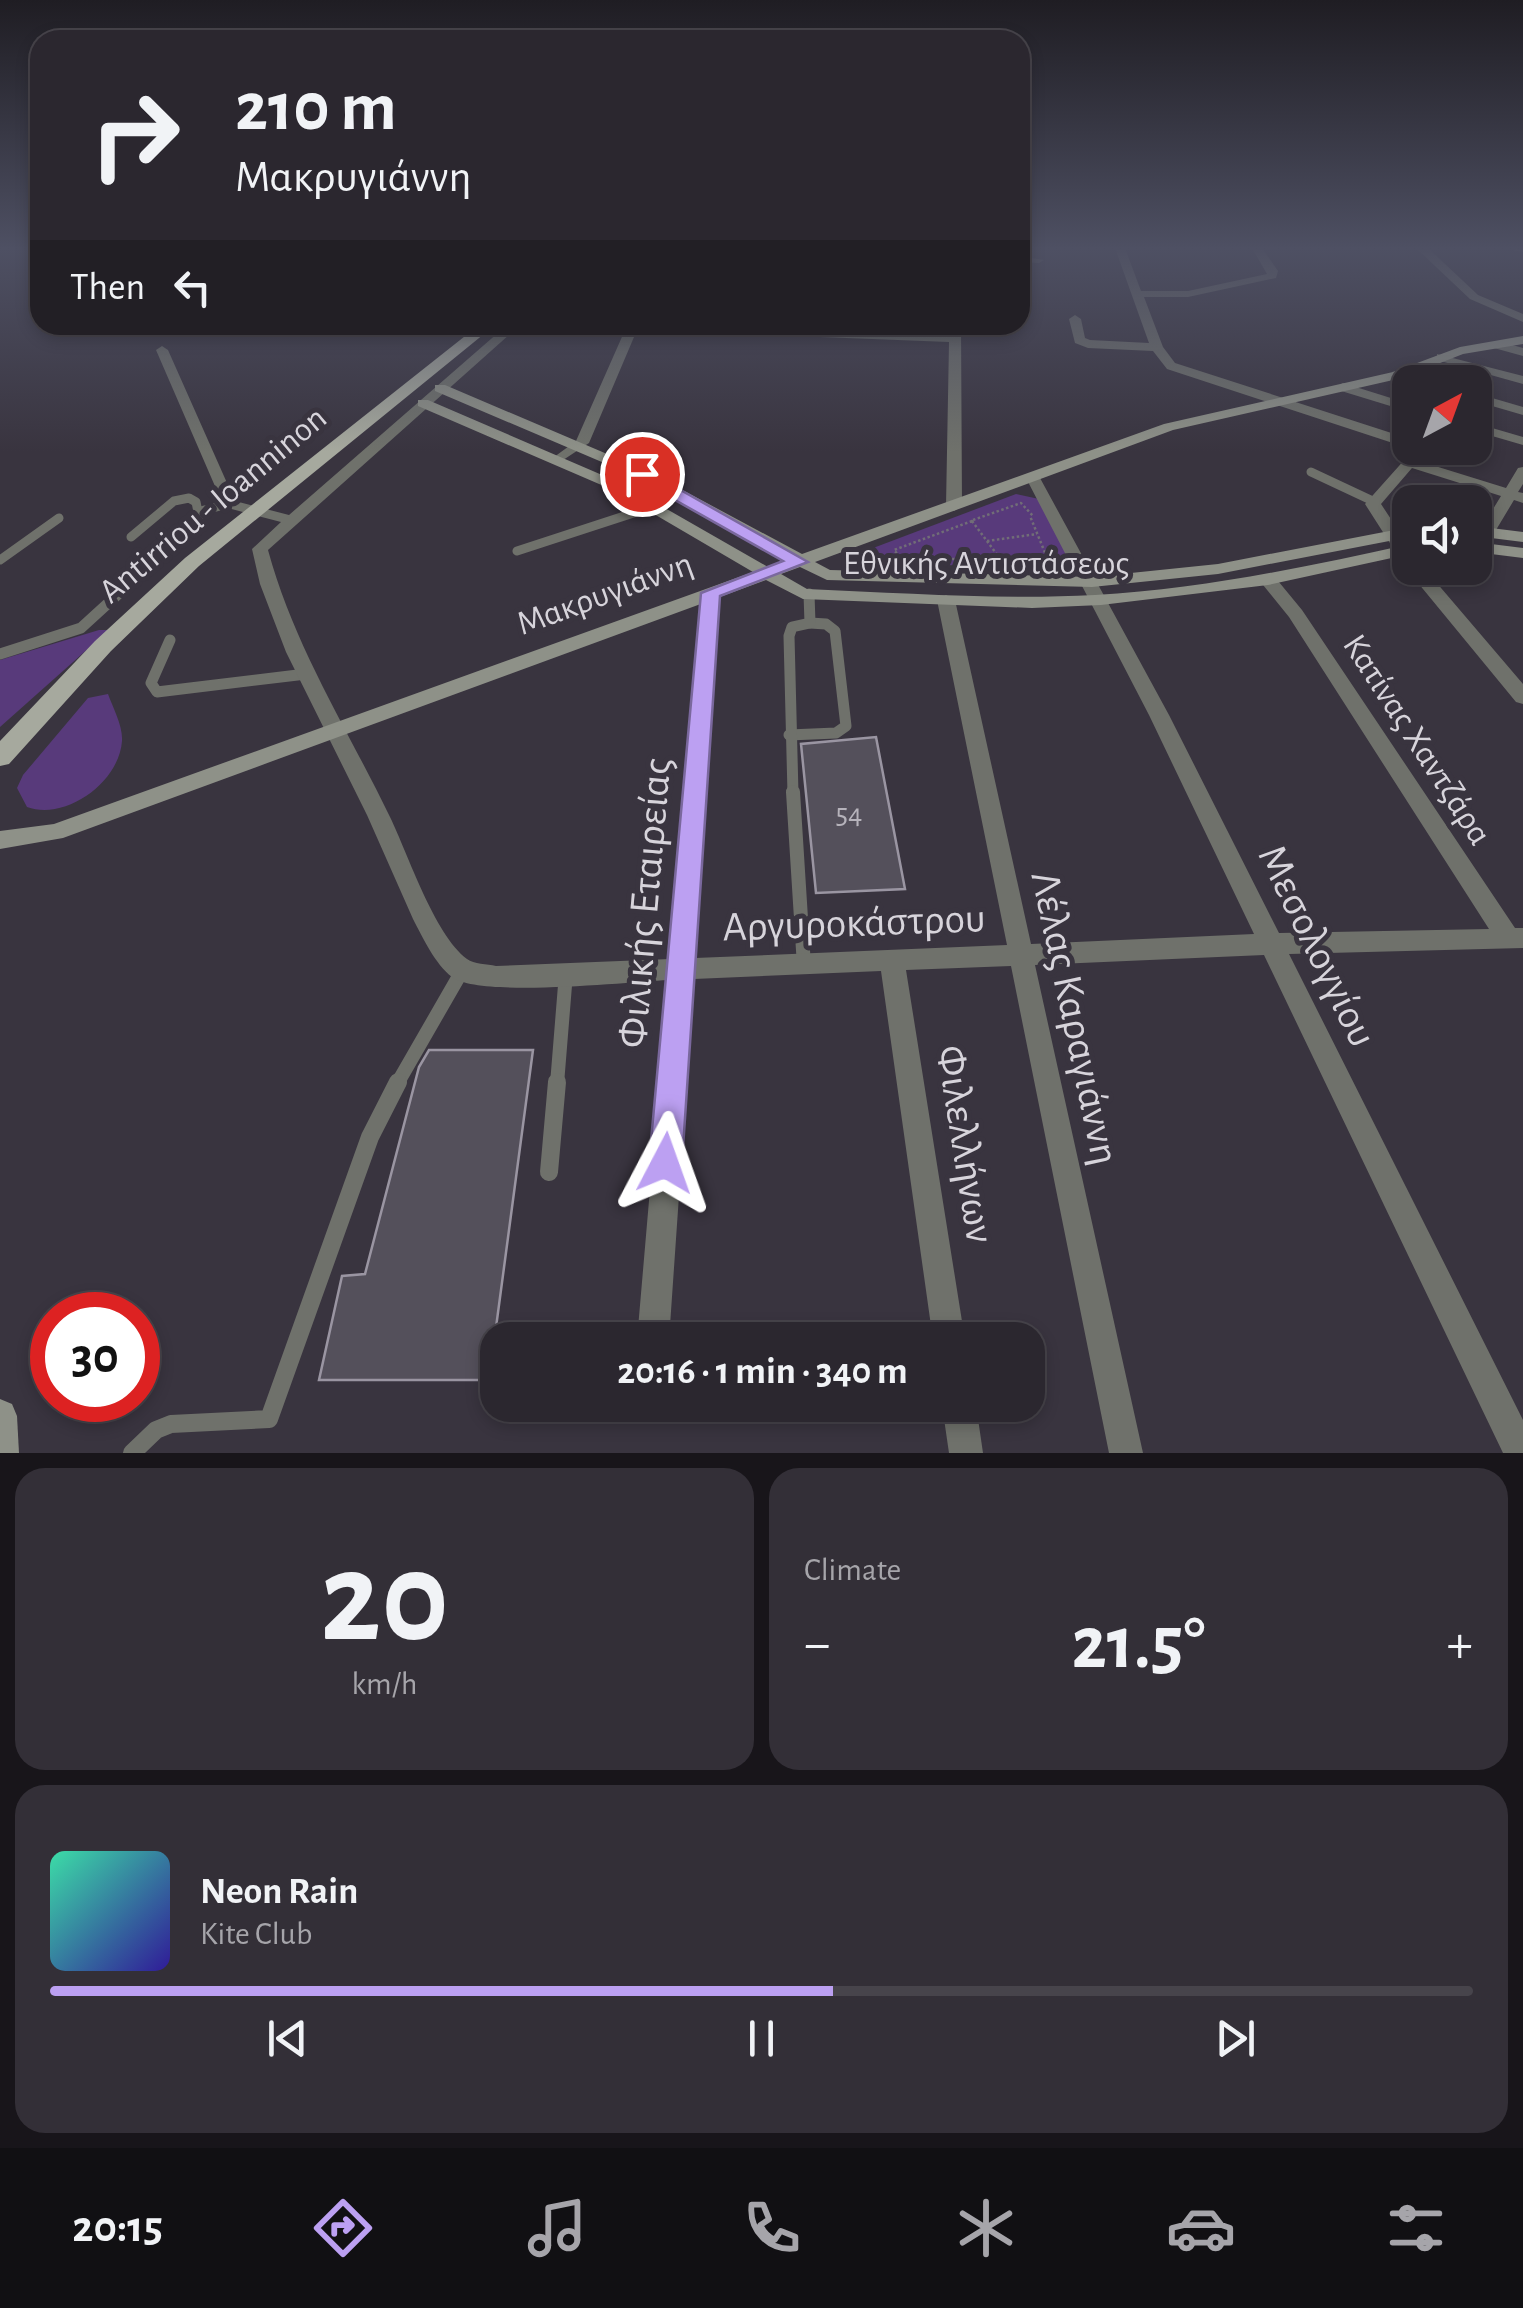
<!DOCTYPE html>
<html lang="en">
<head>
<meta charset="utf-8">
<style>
  :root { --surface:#2b272f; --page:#332f37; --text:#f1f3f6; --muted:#a6a5aa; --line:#47444b; --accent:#bca0f2 }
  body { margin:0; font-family:"Alegreya Sans",sans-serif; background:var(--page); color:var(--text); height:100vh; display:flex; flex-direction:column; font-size:38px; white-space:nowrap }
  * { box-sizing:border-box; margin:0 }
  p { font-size:32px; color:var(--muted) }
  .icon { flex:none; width:55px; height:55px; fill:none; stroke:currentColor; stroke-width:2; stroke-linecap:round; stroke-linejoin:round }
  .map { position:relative; height:1453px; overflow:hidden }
  .panel { display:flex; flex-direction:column; gap:15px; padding:15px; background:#18151a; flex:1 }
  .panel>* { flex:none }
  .hud { position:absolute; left:30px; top:30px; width:1000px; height:305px; border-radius:30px; box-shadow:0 5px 15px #0003,0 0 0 2px var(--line); background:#2b272f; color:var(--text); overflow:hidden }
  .needle { width:65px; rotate:41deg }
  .tools { position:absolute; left:1392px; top:365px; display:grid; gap:20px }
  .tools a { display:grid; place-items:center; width:100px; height:100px; border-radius:20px; background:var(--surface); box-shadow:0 5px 15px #0003,0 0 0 2px var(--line); font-size:50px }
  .speed { position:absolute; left:30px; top:1292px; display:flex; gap:20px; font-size:50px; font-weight:700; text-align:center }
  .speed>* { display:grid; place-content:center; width:130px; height:130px; border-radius:50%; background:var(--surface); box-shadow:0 5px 15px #0003,0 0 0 2px var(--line); line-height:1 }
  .speed .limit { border:15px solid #d22; background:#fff; color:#111 }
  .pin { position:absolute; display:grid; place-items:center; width:85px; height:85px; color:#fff; margin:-42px; border:5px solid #fff; border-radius:50%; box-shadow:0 2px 10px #0007 }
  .me { position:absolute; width:110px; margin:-55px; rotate:4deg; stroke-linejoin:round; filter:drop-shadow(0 0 8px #0008) }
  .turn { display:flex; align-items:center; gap:35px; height:210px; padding:0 40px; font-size:45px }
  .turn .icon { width:130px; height:130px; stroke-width:2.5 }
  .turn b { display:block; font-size:70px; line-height:85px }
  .then { display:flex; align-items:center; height:95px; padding:0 40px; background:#0003; gap:20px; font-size:38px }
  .big { font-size:75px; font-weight:600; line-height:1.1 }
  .panel .tile { flex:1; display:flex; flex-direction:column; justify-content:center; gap:15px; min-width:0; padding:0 35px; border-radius:30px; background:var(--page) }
  .panel .dial { align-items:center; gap:0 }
  .dial b { font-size:130px; line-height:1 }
  .song { display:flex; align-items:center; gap:30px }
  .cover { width:120px; height:120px; border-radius:15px; background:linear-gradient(135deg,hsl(160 70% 55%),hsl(250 70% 35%)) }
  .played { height:10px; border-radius:5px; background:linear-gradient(90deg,var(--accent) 55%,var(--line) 55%) }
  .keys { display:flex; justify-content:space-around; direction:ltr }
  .heat { display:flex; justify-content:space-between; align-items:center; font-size:55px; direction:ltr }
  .panel .tiles { flex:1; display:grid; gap:15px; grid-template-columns:1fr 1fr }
  .tile:last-child { grid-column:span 2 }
  .trip { position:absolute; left:480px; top:1322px; width:565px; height:100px; border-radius:30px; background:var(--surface); box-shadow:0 5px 15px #0003,0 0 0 2px var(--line); font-weight:600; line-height:100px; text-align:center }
  .dock { display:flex; height:160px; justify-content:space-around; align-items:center; background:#111013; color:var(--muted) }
  .dock .icon { width:70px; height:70px }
  .dock .active { color:var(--accent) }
  .dock b { font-size:45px; color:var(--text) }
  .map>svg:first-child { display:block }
  .green { fill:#583a7b }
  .building { fill:#54505b; stroke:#9a95a2; stroke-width:2.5 }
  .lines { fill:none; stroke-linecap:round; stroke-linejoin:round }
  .path { stroke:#716d77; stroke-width:2.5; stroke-dasharray:2.5 2.5; stroke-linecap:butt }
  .lane-far3 { stroke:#6f716b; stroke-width:9 }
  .lane-far2 { stroke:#6f716b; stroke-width:11 }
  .lane-far1 { stroke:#6f716b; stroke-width:14 }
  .lane { stroke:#6f716b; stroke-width:18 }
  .street { fill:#6f716b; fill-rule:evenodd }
  .secondary { fill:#8e9188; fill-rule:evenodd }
  .primary { fill:#a6a99e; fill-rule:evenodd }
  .route { fill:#bca0f2; stroke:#7a689d; stroke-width:2.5 }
  .labels { text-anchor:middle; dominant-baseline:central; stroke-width:10; stroke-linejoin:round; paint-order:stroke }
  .number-label { font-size:30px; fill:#b6b3bb }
  .street-label { font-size:35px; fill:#d7d4db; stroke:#39343f }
  .near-street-label { font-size:42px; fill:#d7d4db; stroke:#39343f }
</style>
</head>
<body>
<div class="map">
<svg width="1523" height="1453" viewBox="0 0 1523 1453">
  <rect width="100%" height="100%" fill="#39343f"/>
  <g class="green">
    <path d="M1016 494 1039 499 1078 566 982 567 844 559Z"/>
    <path d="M99 630H109L0 727V660Z"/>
    <path d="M108 694C113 708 123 726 122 741 119 783 65 821 27 807L17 788 23 775 88 698Z"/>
  </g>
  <g class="building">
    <path d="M876 737 905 889 816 893 801 744Z"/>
    <path d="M429 1050H533L489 1380H319L342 1276 365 1274 419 1067Z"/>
  </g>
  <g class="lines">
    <g class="path">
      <path d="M973 520 1021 503 1033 516"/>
      <path d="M972 521 1001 560 901 558 894 550Z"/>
      <path d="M987 541 1037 534"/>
      <path d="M1001 560H1048L1030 516"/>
      <path d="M1001 560 1003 566"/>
    </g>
    <g class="lane-far3">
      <path d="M1311 472 1375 502"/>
      <path d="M200 511 229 504"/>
      <path d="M131 537 174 501 189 498 196 502 199 517 147 567"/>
      <path d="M517 551 655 506"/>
      <path d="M0 560 59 518"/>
    </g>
    <g class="lane-far2">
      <path d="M170 640 151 683 157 692 306 674"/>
      <path d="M0 654 81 628 150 565"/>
      <path d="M789 735 836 733 846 726 835 631 826 624 810 623"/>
      <path d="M793 794 789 636 792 627 810 623 809 594"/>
    </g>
    <g class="lane-far1">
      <path d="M793 792 804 966"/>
      <path d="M397 1084 462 971"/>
      <path d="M557 1084 566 973"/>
    </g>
    <g class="lane">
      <path d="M549 1172 557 1082"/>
      <path d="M132 1453 156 1430 171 1424 269 1419 370 1137 398 1082"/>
    </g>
    <g class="street">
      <path d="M1115 248H1125L1141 291H1188L1267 274 1252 248H1262L1278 271 1276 278 1188 297H1144L1163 347 1175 363 1410 439V448H1413L1405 447 1167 369 1153 351 1088 348 1075 343 1069 319 1075 315 1081 319 1085 338 1090 340 1149 343Z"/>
      <path d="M1416 248H1428L1478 295 1523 314V322L1470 299Z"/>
      <path d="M1020 256 1044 260 1039 263 1020 262Z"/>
      <path d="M507 325H520L268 550C294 646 347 728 390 817 408 854 434 934 467 959 474 964 487 964 496 966L670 959 702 593 711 588 720 593 695 958 1007 945 937 600 946 595 955 600 1031 944 1254 934 1149 715 1026 478 1033 474 1040 478 1169 715 1279 933 1489 929 1289 617 1259 580 1268 575 1274 576 1302 610 1515 928H1523V948L1289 954 1523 1420V1453H1503L1264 955 1035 965 1143 1453H1109L1011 966 906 970 965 1340H933L881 971 694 979 669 1340H637L668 980C628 982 479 998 452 977 435 964 423 938 413 919L367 815 286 652 260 584 252 549 281 522 224 507 156 350 162 346 168 350 235 501 289 515Z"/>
      <path d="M580 325H680L949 335V325H961L962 506 954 511 946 506 949 342 637 330 589 443 557 464 550 460 576 441 625 330 586 329Z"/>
      <path d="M1498 341 1523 348V356L1494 348V342Z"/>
      <path d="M1437 354 1523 376V384L1437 360Z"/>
      <path d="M1397 371 1428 379 1429 382H1410L1392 378V372Z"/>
      <path d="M1343 383 1410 404V412L1338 390 1336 387Z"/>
      <path d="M1475 393 1523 407V415L1475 401Z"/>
      <path d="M1475 423 1523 437V445L1475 431Z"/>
      <path d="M1415 448H1429L1419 461 1506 488 1518 468 1523 467V484L1518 492 1523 493V503L1514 500 1493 535H1481L1479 532 1501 496 1412 468 1381 504 1410 548V568H1424L1523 684V704L1516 702 1409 572 1408 566 1404 565 1365 504Z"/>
      <path d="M942 1405H976L983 1453H949Z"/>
    </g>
    <g class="secondary">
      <path d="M1512 248H1523V252L1513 250Z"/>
      <path d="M1523 336V344L1463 354 1402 378 1173 430 815 562 830 570 1092 577 1218 564 1410 527V537L1218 574 1092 587 827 580 800 567 781 574 807 589C903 593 999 600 1095 595 1202 589 1306 567 1410 544V554L1268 585 1101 605 1032 608 803 599 766 580 63 838 0 849V831L54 824 753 572 613 490 418 406V400H428L623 484 768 567 787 560 637 477 435 391V385H445L647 471 802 554 1164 424 1393 372 1460 347Z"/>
      <path d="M1475 526 1523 532V542L1475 536Z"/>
      <path d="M1475 542 1523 548V558L1475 552Z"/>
      <path d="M0 1399 12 1404 17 1416 19 1453H0Z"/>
    </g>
    <path class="primary" d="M479 325H495L199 566 111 651 9 764 0 766V741L95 641 185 558Z"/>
  </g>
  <linearGradient id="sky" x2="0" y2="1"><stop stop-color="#1f1d23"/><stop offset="0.55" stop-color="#4e5063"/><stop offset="1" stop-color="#4e5063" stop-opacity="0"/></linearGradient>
  <rect width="1523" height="452" fill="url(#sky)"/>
  <path class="route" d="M636 471H647L808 562 720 596 682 1163 677 1175 665 1180 654 1175 649 1163 701 593 783 561 636 478Z"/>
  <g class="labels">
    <g class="number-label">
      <text x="849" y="814">54</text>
    </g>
    <g class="street-label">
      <text transform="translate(213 505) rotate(-40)">Antirriou - Ioanninon</text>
      <text x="986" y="563">Εθνικής Αντιστάσεως</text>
      <text transform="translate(605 594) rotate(-20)">Μακρυγιάννη</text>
      <text transform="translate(1417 740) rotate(57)">Κατίνας Χαντζάρα</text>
    </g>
    <g class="near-street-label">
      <text transform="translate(645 903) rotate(-85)">Φιλικής Εταιρείας</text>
      <text transform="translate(854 923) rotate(-2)">Αργυροκάστρου</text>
      <text transform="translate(1317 946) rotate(64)">Μεσολογγίου</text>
      <text transform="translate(1075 1018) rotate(78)">Λέλας Καραγιάννη</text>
      <text transform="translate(965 1144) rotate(81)">Φιλελλήνων</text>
    </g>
  </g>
</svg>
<div class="tools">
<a><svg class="needle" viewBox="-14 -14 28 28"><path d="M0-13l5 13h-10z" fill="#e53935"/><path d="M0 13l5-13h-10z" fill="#a6a5aa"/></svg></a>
<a><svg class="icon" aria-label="sound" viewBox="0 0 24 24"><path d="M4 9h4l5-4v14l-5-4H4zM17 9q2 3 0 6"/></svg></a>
</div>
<div class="speed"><div class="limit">30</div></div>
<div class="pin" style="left:642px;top:474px;background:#d93025"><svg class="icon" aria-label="arrive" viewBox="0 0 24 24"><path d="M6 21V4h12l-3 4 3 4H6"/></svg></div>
<svg class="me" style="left:665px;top:1163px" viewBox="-20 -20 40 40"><path d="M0-17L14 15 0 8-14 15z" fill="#bca0f2" stroke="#fff" stroke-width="4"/></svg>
<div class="trip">20:16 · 1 min · 340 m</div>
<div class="hud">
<div class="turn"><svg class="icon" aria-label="right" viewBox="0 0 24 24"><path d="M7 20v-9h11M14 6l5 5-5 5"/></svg><div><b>210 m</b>Μακρυγιάννη</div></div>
<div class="then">Then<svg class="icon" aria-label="left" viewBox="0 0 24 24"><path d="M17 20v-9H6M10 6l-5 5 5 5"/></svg></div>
</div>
</div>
<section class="panel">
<div class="tiles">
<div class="tile dial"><b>20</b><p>km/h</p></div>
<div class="tile"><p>Climate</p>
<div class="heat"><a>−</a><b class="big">21.5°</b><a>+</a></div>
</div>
<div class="tile">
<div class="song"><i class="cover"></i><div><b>Neon Rain</b><p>Kite Club</p></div></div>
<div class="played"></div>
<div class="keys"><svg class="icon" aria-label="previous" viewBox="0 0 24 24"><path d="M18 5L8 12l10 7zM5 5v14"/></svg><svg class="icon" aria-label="pause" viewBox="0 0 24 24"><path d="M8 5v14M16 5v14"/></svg><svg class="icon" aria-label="next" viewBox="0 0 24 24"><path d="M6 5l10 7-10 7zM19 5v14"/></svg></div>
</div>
</div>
</section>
<nav class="dock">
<b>20:15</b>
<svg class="icon active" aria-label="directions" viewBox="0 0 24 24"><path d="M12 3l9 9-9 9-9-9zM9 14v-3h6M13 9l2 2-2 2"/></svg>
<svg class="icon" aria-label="music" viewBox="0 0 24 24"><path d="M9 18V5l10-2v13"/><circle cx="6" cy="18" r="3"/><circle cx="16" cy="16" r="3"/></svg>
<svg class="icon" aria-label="phone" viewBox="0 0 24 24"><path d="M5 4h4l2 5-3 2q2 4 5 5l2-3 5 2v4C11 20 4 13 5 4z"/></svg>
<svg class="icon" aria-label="climate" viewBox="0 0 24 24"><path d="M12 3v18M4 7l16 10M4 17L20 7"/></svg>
<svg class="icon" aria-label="car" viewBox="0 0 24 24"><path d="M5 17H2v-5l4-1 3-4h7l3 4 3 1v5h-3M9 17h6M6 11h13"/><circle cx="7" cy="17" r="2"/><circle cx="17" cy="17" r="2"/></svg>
<svg class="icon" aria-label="filters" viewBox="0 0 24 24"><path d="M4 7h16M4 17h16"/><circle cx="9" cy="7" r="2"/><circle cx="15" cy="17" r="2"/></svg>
</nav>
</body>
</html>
